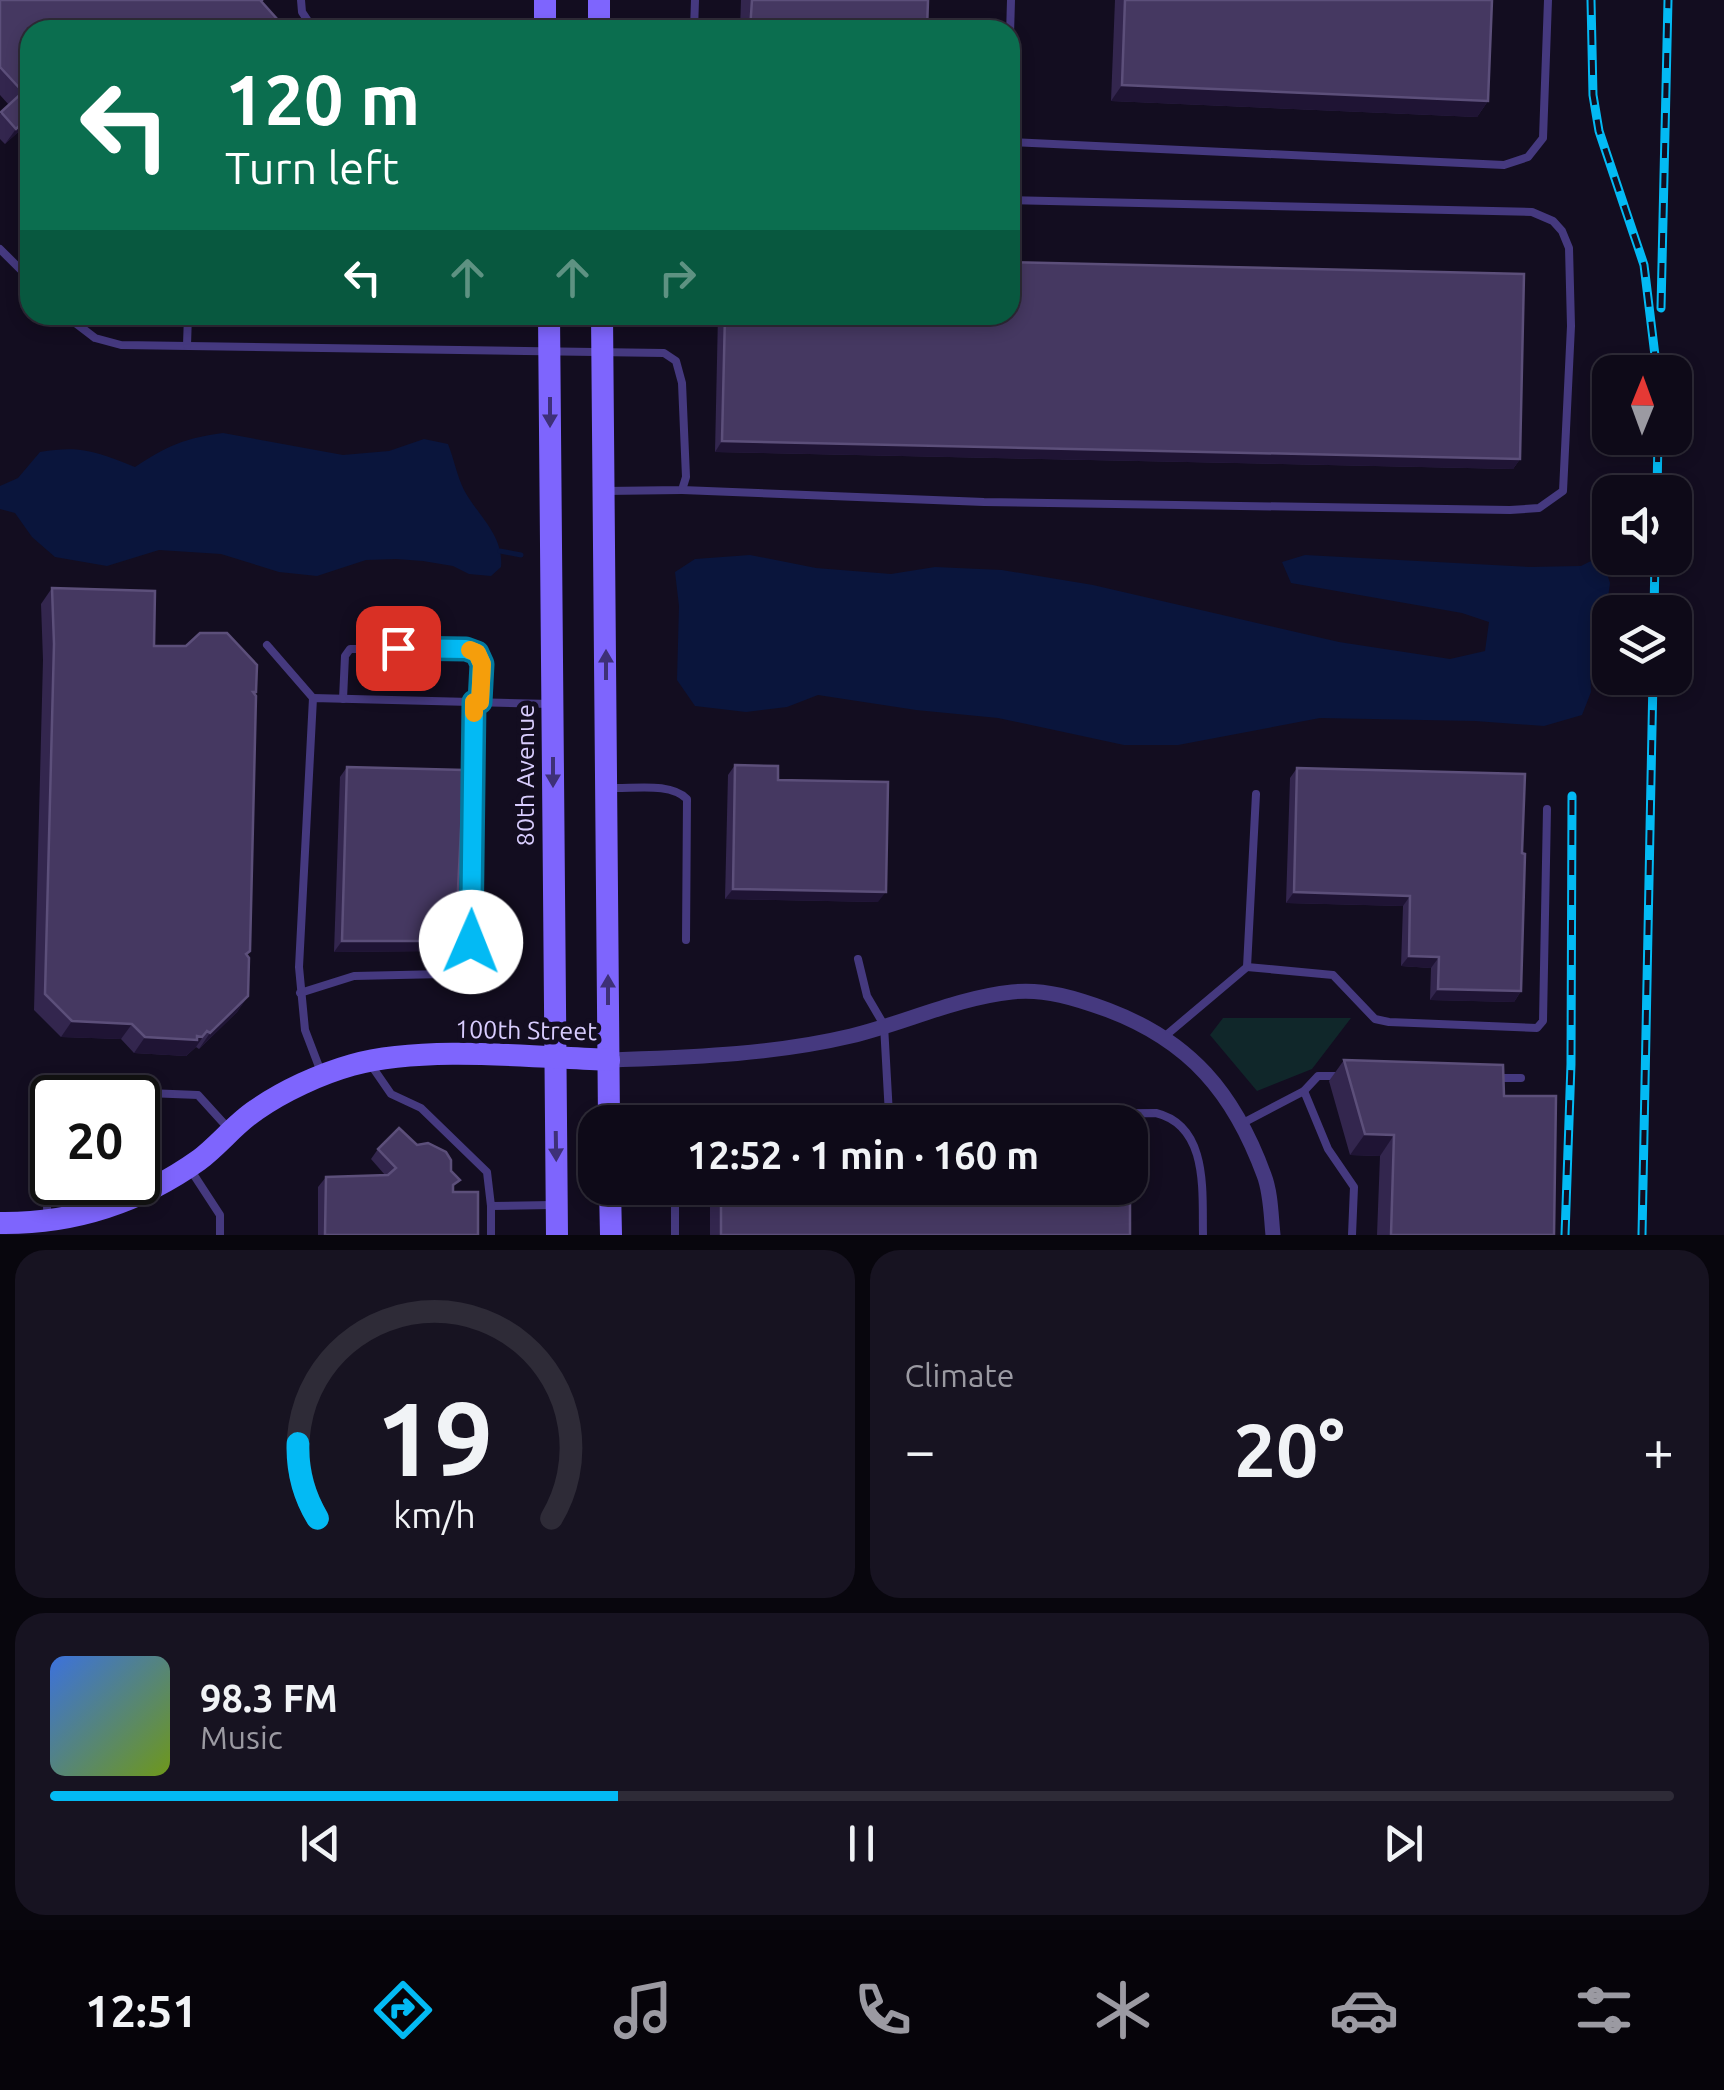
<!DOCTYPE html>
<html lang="en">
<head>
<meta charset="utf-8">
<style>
  :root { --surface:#0e0a18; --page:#171321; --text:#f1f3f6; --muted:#9b9aa2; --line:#2e2b37; --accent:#03baf4 }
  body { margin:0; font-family:Ubuntu,sans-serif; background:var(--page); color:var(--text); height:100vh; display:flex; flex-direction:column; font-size:38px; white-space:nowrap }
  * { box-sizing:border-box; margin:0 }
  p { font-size:32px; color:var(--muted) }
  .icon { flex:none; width:55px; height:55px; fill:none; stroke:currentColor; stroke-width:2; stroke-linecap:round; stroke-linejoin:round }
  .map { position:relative; height:1235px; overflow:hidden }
  .side { display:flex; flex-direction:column; gap:15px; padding:15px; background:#08060d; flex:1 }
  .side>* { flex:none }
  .hud { position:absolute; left:20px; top:20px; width:1000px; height:305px; border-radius:30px; box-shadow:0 5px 15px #0003,0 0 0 2px var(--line); background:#0b6e4f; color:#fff; overflow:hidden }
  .needle { width:65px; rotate:1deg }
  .buttons { position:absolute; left:1592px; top:355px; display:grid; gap:20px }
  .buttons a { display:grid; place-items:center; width:100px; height:100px; border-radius:20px; background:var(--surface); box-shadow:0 5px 15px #0003,0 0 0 2px var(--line); font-size:50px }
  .speed { position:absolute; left:30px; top:1075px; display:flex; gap:20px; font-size:50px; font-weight:700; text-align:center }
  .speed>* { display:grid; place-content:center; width:130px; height:130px; border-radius:50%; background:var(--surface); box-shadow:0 5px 15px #0003,0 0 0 2px var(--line); line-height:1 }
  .speed .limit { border:5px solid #111; border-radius:15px; background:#fff; color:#111 }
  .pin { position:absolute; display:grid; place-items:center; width:85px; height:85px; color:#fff; margin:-42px; border-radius:20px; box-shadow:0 5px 15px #0006 }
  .me { position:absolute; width:110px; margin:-55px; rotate:1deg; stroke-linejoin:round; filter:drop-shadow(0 0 8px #0008) }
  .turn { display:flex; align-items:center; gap:35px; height:210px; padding:0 40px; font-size:45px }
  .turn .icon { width:130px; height:130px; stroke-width:2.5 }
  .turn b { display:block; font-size:70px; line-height:85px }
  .lanes { display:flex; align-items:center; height:95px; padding:0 40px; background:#0003; justify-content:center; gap:50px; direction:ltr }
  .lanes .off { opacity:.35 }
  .big { font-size:75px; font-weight:600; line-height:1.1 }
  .side .widget { flex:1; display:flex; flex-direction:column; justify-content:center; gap:15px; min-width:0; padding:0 35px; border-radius:30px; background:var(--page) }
  .side .dial { align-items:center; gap:0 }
  .dial svg { height:260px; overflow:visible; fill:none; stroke:var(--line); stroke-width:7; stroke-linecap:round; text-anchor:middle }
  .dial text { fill:var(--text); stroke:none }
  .song { display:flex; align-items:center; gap:30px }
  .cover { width:120px; height:120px; border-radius:15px; background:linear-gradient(135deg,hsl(220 70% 55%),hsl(80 70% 35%)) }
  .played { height:10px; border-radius:5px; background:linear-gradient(90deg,var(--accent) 35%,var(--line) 35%) }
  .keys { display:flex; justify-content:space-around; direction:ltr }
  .heat { display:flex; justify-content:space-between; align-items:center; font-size:55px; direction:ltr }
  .side .tiles { flex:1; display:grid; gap:15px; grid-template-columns:1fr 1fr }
  .widget:last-child { grid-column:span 2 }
  .trip { position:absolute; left:578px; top:1105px; width:570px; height:100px; border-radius:30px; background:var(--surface); box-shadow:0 5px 15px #0003,0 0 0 2px var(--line); font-weight:600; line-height:100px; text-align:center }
  .tabs { display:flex; height:160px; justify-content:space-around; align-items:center; background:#06040a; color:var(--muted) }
  .tabs .icon { width:70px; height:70px }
  .tabs .current { color:var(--accent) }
  .tabs b { font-size:45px; color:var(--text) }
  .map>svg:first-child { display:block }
  .green { fill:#10272a }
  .water { fill:#0a153c }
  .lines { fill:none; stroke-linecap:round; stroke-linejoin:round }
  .stream { stroke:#0a153c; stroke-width:5 }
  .lane { stroke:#45397f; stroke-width:8 }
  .street { stroke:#45397f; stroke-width:15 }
  .secondary { stroke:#7e65fd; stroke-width:22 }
  .rail-casing { stroke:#03baf4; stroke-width:9 }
  .rail { stroke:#130d20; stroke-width:5; stroke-dasharray:15; stroke-linecap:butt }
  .wall { fill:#33264e }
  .shaded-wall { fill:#1f1434 }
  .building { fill:#453861; stroke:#5c4f7a; stroke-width:2.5 }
  .oneway { fill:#3e3078 }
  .route-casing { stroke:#02799f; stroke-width:25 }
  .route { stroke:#03baf4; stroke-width:18 }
  .slow { stroke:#f59e0b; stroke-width:18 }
  .labels { text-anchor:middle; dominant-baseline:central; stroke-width:10; stroke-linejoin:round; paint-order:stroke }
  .street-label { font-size:25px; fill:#d9cdfe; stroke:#130d20 }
</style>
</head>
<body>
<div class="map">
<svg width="1724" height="1235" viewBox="0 0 1724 1235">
  <rect width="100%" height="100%" fill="#130d20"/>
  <path class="green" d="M1223 1018H1351L1312 1069 1257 1091 1210 1035Z"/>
  <g class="water">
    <path d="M223 433 343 455 389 451 424 439 448 444C454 459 457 476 464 490 478 516 504 535 501 567L491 576 469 574 453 566 423 561 396 559 366 560 317 576 279 572 221 554 159 550 107 566 55 557 32 537 15 513 0 509V486L18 478 40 452C81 445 97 452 135 467 167 446 185 438 223 433Z"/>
    <path d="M750 555 816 568 891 574 935 567 1002 570 1093 585 1339 642 1450 659 1485 651 1489 622 1462 613 1291 583 1282 562 1305 555 1530 567 1581 566 1601 556 1610 583 1605 620 1590 660 1591 692 1582 715 1544 726 1475 721 1320 718 1178 745H1124L998 718 916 710 818 695 787 707 746 712 695 706 677 680 679 606 675 572 695 559Z"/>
  </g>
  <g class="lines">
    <path class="stream" d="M500 551 521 555"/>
    <g class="lane">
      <path d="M301 0 302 12 314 30"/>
      <path d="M694 30 695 0"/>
      <path d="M1010 35 1011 0"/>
      <path d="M1010 142 1504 165 1528 157 1543 138 1548 0"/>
      <path d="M0 249 30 279"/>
      <path d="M65 315 95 338 121 345 664 353 676 361 682 383 686 477 682 490 605 491"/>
      <path d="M187 345 188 315"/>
      <path d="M682 490 984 502 1510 510 1539 508 1563 491 1571 326 1569 248 1562 231 1553 221 1532 212 1010 200"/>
      <path d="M267 645 313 698"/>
      <path d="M343 699 345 656 350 649H466L477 653 482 664 481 702"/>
      <path d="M611 788C634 789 670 782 687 799L686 940"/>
      <path d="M858 959 867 996 884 1025 889 1115"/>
      <path d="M1247 967 1333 975 1375 1019 1389 1022 1537 1028 1543 1021 1547 809"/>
      <path d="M300 993 354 976 444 974C459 966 466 958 471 942L474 702"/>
      <path d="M1164 1037 1247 967 1256 794"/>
      <path d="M371 1065 391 1094 421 1108 487 1172 491 1206 552 1205"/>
      <path d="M321 1072 305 1030 299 967 313 698 551 704"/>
      <path d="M1497 1078H1521"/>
      <path d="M1304 1091 1318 1076H1343"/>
      <path d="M55 1098 71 1090 198 1095 228 1128"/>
      <path d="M684 1122 695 1117 1156 1113C1209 1126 1202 1192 1203 1235"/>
      <path d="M1241 1124 1304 1091 1328 1149 1354 1187 1352 1235"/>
      <path d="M190 1169 220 1215V1235"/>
      <path d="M491 1206V1235"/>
      <path d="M47 1217 48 1110 52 1100"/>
      <path d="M675 1235V1188"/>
    </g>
    <path class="street" d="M609 1060C690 1057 771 1055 851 1036 905 1023 956 998 1012 992 1044 988 1078 999 1108 1010 1190 1041 1234 1093 1264 1175 1271 1193 1271 1216 1273 1235"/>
    <g class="secondary">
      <path d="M545 0V30"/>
      <path d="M599 0V30"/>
      <path d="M549 315 557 1235"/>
      <path d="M602 315 609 1122"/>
      <path d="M610 1188 611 1235"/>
      <path d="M0 1223C72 1224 140 1202 199 1160 219 1145 235 1124 256 1110 283 1091 320 1074 352 1065 423 1045 533 1057 609 1060"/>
    </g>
    <defs>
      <g id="rail">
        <path d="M1591 0 1593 95 1599 131 1644 265 1657 372"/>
        <path d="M1661 308 1668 0"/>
        <path d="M1657 492 1658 438"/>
        <path d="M1654 612 1655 558"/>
        <path d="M1565 1235 1571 1064 1572 796"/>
        <path d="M1642 1235 1653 678"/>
      </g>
    </defs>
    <use href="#rail" class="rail-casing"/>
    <use href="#rail" class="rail"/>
  </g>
  <g class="wall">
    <path d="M0 0 30 30V123L29 122 5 144 0 139V114L9 105 0 95Z"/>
    <path d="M741 0H928L927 30H740Z"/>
    <path d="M1115 0H1492L1488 101 1477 117 1111 101Z"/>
    <path d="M718 315H1010L1520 459 1513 469 715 452Z"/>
    <path d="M52 588 154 646 256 692 254 694 250 951 247 955 248 996 237 1012 199 1049 196 1047 186 1056 134 1053 121 1039 61 1037 34 1010 43 660 41 604Z"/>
    <path d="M735 765 778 780 878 902 725 899 728 775Z"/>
    <path d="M347 767 456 928 449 939 434 951 334 952 340 777Z"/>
    <path d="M1297 768 1522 853 1521 991 1514 1002 1430 1000 1431 968 1401 966 1403 906 1286 903 1290 778Z"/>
    <path d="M1344 1060 1504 1096 1554 1235H1377L1380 1156 1350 1155 1329 1081Z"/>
    <path d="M417 1145 451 1171 453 1192 478 1235H318V1187L326 1177 385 1175 371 1159 378 1149Z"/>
    <rect x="710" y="1188" width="420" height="47"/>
  </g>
  <g class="shaded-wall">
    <path d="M1122 85 1488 101 1477 117 1111 101Z"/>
    <path d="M30 116 29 122 5 144 16 129Z"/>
    <path d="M722 441 1520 459 1513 469 715 452Z"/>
    <path d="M733 889 886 892 878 902 725 899Z"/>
    <path d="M1294 892 1410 896 1403 906 1286 903Z"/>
    <path d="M456 928 449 939 434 951 334 952 342 941Z"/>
    <path d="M1409 956 1439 957 1431 968 1401 966Z"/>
    <path d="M1438 989 1521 991 1514 1002 1430 1000Z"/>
    <path d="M248 996 237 1012 199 1049 210 1033Z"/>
    <path d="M72 1021 132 1024 121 1039 61 1037Z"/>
    <path d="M207 1031 196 1047 186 1056 134 1053 145 1037 197 1036Z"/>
    <path d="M1365 1134 1394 1135 1380 1156 1350 1155Z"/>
  </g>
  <g class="building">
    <path d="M0 0H262L261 1 287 30H30V116L16 129 1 112 23 92 0 67Z"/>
    <path d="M752 0H928L927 30H750Z"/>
    <path d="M1125 0H1492L1488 101 1122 85Z"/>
    <path d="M1010 262 1524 274 1520 459 722 441 725 315H1010Z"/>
    <path d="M52 588 155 591 154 646H186L200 633H227L257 665 256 692H253L256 696 250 951 246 954 249 958 248 996 210 1033 207 1031 202 1037 197 1036V1040L145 1037 132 1024 72 1021 45 994 54 644Z"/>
    <path d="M735 765 778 766V780L888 782 886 892 733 889Z"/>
    <path d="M347 767 464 770 456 928 442 941H342Z"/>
    <path d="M1297 768 1525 774 1522 853 1525 854 1521 991 1438 989 1439 957 1409 956 1410 896 1294 892Z"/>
    <path d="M1344 1060 1503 1065 1504 1096H1556L1554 1235H1391L1394 1135 1365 1134Z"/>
    <path d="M399 1128 417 1145 428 1143 446 1152 451 1160V1171L460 1180 453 1185V1192H478V1235H325L326 1177 388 1175 396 1168 378 1149Z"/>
    <rect x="721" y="1188" width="409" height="47"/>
  </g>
  <defs><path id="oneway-solid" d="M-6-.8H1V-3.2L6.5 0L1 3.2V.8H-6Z" transform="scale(2.5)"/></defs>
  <g class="oneway">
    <use href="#oneway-solid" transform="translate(550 412) rotate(90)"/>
    <use href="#oneway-solid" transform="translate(606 665) rotate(-90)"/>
    <use href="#oneway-solid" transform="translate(553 772) rotate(90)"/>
    <use href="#oneway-solid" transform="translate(608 990) rotate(-90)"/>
    <use href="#oneway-solid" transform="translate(556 1146) rotate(89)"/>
  </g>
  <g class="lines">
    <defs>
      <path id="route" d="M398 648 466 649 477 653 482 664 480 702H474L471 942"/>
    </defs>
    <use href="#route" class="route-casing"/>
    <use href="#route" class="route"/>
    <path class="slow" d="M470 650 477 653 482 664 480 702H474V713"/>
  </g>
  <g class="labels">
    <g class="street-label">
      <text transform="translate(525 775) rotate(-90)">80th Avenue</text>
      <text transform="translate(526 1030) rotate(1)">100th Street</text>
    </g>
  </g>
</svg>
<div class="buttons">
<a><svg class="needle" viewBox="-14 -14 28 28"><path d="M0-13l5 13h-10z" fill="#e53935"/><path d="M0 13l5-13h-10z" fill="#9b9aa2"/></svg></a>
<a><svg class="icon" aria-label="sound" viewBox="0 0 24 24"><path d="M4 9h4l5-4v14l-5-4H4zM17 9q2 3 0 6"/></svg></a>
<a><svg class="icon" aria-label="layers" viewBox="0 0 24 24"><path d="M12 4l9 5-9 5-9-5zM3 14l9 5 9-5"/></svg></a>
</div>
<div class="speed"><div class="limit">20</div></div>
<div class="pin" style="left:398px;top:648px;background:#d93025"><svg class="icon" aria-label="arrive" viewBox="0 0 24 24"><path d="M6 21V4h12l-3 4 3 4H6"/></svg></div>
<svg class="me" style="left:471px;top:942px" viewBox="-20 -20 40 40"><circle r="19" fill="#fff"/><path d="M0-13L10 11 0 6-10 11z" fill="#03baf4"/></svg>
<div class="trip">12:52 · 1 min · 160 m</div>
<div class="hud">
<div class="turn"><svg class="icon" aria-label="left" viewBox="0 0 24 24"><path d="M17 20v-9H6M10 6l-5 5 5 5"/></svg><div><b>120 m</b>Turn left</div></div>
<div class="lanes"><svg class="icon" aria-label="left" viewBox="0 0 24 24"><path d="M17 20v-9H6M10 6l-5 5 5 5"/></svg><svg class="icon off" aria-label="ahead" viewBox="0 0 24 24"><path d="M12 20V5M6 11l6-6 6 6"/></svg><svg class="icon off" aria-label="ahead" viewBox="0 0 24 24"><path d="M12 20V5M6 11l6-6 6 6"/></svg><svg class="icon off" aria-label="right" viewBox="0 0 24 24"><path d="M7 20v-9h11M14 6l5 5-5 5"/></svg></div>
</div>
</div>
<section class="side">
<div class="tiles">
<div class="widget dial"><svg viewBox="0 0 100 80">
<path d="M14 69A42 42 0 1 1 86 69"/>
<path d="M14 69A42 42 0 0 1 8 46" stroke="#03baf4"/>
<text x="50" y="56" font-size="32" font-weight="700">19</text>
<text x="50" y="72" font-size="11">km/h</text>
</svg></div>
<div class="widget"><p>Climate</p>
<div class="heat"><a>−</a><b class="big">20°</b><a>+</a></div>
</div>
<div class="widget">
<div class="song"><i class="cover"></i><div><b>98.3 FM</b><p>Music</p></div></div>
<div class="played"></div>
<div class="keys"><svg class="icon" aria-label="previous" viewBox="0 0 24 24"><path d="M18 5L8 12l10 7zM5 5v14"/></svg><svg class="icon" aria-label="pause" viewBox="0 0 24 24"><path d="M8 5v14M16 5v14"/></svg><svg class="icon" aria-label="next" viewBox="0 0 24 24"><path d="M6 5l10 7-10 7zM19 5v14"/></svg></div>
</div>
</div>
</section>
<nav class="tabs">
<b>12:51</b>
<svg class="icon current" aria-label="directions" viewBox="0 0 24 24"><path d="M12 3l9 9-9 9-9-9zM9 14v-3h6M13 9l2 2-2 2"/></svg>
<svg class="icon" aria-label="music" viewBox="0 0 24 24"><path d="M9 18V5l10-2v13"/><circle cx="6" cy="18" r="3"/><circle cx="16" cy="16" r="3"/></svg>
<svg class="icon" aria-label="phone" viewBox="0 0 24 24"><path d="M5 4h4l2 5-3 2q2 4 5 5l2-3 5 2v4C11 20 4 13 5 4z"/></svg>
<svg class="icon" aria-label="climate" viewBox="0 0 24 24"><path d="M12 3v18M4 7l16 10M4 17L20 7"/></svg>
<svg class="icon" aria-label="car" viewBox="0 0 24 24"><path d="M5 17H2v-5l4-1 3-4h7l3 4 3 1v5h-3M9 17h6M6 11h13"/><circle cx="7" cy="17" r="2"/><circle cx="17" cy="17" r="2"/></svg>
<svg class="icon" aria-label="filters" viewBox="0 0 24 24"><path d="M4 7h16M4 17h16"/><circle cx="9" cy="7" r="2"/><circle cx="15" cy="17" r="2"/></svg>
</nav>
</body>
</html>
